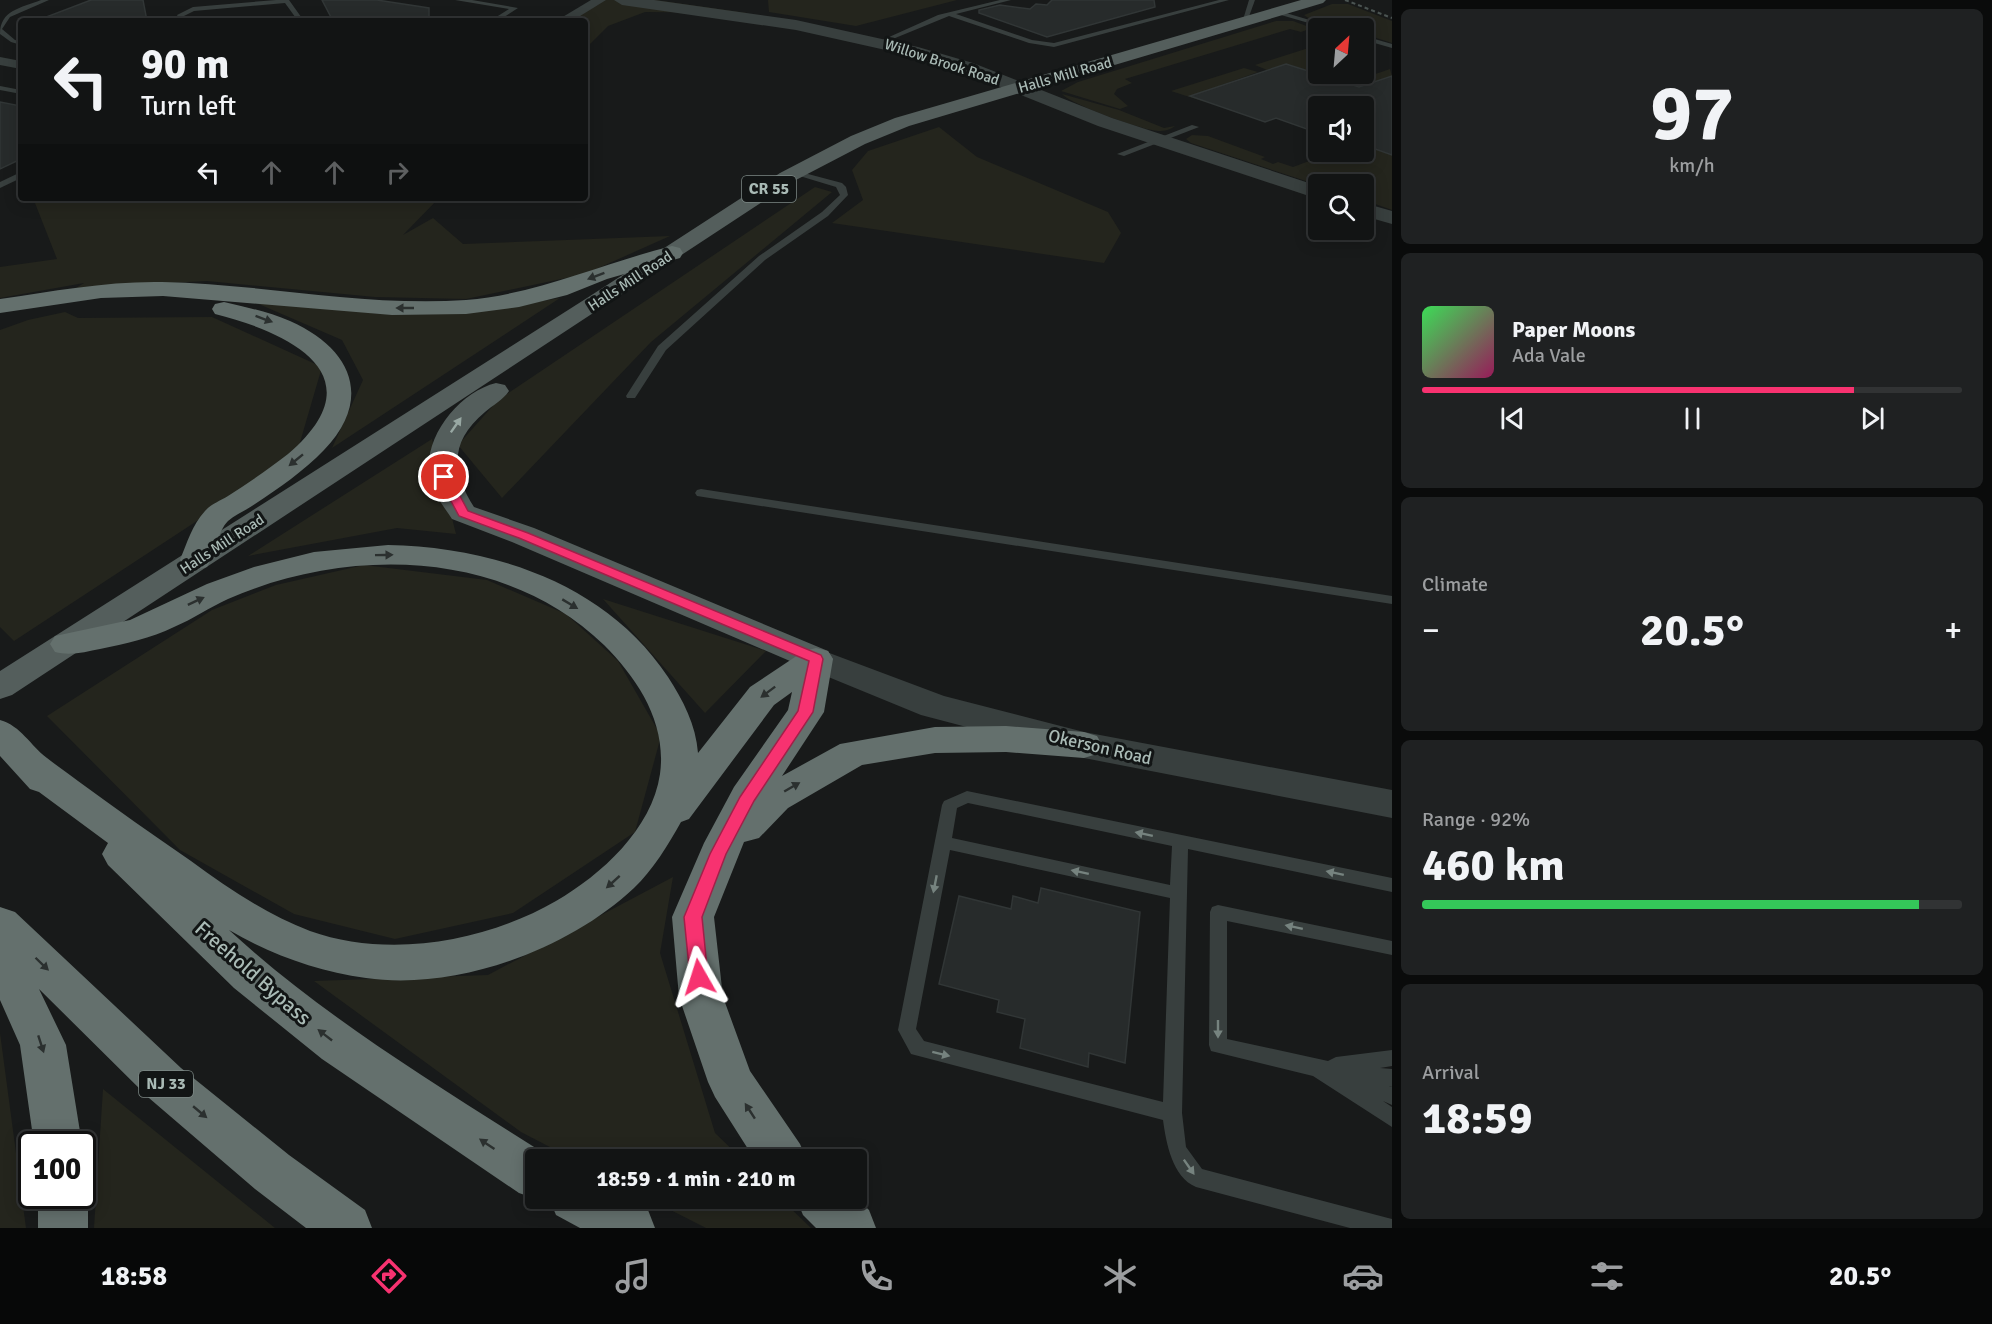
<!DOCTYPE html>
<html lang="en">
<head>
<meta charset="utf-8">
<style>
  :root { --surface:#121414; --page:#1f2122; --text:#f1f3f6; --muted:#9c9ea0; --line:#313334; --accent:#f73270 }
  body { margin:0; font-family:Signika,sans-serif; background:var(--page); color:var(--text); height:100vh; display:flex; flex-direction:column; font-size:22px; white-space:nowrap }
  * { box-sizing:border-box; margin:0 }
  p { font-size:20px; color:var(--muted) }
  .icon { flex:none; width:33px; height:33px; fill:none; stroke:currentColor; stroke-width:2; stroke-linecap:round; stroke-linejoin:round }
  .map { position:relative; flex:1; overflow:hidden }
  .details { display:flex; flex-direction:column; gap:9px; padding:9px; background:#0a0b0b; width:600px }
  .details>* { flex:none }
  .guide { position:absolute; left:18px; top:18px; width:570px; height:183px; border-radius:6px; box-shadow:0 3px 15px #0003,0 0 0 2px var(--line); background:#121414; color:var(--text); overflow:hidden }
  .needle { width:39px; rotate:26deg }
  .tools { position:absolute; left:1308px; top:18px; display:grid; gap:12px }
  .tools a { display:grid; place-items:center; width:66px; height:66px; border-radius:6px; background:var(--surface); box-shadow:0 3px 15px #0003,0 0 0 2px var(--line); font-size:30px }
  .speed { position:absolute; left:18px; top:1131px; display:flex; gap:12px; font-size:30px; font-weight:700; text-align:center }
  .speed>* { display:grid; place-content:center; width:78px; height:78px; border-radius:50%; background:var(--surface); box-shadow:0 3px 15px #0003,0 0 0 2px var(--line); line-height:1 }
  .speed .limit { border:3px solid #111; border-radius:9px; background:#fff; color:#111 }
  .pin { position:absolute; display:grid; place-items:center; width:51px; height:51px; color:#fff; margin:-26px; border:3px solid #fff; border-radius:50%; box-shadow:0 2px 6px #0007 }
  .me { position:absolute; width:66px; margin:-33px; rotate:354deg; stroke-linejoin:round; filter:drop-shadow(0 0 4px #0008) }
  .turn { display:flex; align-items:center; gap:21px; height:126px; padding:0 24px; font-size:27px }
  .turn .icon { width:78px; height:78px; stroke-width:2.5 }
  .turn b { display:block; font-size:42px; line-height:51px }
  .lanes { display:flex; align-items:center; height:57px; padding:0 24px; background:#0003; justify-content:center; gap:30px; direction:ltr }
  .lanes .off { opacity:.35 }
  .big { font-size:45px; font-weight:700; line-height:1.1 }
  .details .tile { flex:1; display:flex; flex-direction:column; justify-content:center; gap:9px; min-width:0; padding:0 21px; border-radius:9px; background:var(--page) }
  .details .dial { align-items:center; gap:0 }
  .dial b { font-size:78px; line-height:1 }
  .song { display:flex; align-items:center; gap:18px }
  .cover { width:72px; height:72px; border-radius:9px; background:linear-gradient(135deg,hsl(130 70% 55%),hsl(330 70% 35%)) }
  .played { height:6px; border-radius:3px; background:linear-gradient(90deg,var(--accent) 80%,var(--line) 80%) }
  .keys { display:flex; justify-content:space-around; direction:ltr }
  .heat { display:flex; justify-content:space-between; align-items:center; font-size:33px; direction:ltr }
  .charge { height:9px; border-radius:4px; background:linear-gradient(90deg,#34c759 92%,var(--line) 0) }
  .trip { position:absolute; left:525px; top:1149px; width:342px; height:60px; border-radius:6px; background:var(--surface); box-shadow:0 3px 15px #0003,0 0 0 2px var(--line); font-weight:700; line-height:60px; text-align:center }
  .dock { display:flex; height:96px; justify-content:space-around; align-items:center; background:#070808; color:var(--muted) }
  .dock .icon { width:42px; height:42px }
  .dock .active { color:var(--accent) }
  .dock b { font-size:27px; color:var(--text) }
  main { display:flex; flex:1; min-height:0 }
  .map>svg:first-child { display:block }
  .green { fill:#24251d }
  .building { fill:#272b2b; stroke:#313636; stroke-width:1.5 }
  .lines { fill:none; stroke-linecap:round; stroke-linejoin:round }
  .service { fill:#383f3e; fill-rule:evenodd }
  .minor { fill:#383f3e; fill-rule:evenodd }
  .tertiary { fill:#383f3e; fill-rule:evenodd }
  .primary { fill:#545e5c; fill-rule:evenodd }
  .motorway { fill:#64706d; fill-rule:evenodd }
  .rail { stroke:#4b5452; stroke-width:2; stroke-dasharray:4 3; stroke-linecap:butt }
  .oneway { fill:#2b302f }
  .oneway2 { fill:#98a8a3 }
  .oneway3 { fill:#76837f }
  .route { fill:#f73270; stroke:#a12049; stroke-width:1.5 }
  .labels { text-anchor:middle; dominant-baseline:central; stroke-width:6; stroke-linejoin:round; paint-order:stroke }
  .far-street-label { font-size:15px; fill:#a9bab5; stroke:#121515 }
  .shield { fill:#121515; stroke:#7c8885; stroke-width:1.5 }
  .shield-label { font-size:16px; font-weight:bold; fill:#a9bab5 }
  .street-label { font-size:18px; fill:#a9bab5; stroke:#121515 }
  .near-street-label { font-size:21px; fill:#a9bab5; stroke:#121515 }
</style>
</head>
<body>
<main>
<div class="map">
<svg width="1392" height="1228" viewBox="0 0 1392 1228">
  <rect width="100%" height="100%" fill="#181a1a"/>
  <g class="green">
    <path d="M603 0H656L747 13 645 12 608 26 585 49V21H565Z"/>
    <path d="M768 0H957L856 26 769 12Z"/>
    <path d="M1332 4H1348L1392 21V43L1364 34V28C1345 28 1319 27 1304 15Z"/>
    <path d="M1276 21H1293L1312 28 1301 32 1290 29 1125 79 1132 83 1117 89 1114 94 1128 106 1120 109 1061 91 1078 82Z"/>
    <path d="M1318 45V74L1355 81 1390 69 1392 76 1344 92 1345 82 1287 64 1267 70 1255 65Z"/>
    <path d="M1244 68 1258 72 1191 96 1208 103 1171 91Z"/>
    <path d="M1062 94 1119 110 1164 128 1175 126C1170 130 1165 131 1158 131 1142 130 1072 105 1062 94Z"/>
    <path d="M939 127 977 157 1108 212 1121 233 1104 263 832 223 863 200 852 170 868 151Z"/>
    <path d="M1192 135 1208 136 1265 157 1261 159 1273 164 1278 162 1293 167 1331 153 1329 152H1364V145L1392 155V210L1364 200V184L1318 185 1191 143 1186 139Z"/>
    <path d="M815 187 832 192 651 342 502 498 458 445 498 400Z"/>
    <path d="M33 198H439L403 235 433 218 463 244 670 236 585 274 466 299 375 297 207 281 76 288 84 283 0 298V267L57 259Z"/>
    <path d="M560 298 332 448 363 380 342 340 247 299 380 314 495 309Z"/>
    <path d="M65 312 78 318 212 317 322 367 296 456 14 641 0 627V330L28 320Z"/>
    <path d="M432 439 456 534 397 528 248 556Z"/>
    <path d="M364 565 487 580 566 614 618 661 661 736 635 832 513 913 395 939 294 914 180 850 47 716 212 610 276 585Z"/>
    <path d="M603 599 766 651 705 713Z"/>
    <path d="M673 877 660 953 715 1133 742 1159H573L521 1132 314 981 488 975Z"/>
    <path d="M0 1033 26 1228H0Z"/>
    <path d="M103 1089 275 1228H94Z"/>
    <path d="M649 1199H781L811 1228H706Z"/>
  </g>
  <g class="building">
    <path d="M91 0H143L147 21H41V19Z"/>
    <path d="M322 0H377L429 8V21H333Z"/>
    <path d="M1052 0H1154L1155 7 1047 37 979 13V10L1000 5 1030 9 1036 4 1047 5Z"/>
    <path d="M1286 64 1359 87 1392 76V155L1364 145V106H1318V133L1276 118 1265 122 1190 96Z"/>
    <path d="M0 102 21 106V159L0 169Z"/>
    <path d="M1041 888 1140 912 1125 1063 1089 1053 1088 1067 1020 1048 1025 1019 997 1012 999 1000 939 984 959 896 1011 909 1013 896 1038 903Z"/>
  </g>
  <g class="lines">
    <g class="service">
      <path d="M41 0H49L10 17 2 29 15 40 21 41V45L11 42 0 34C0 10 21 8 41 0Z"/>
      <path d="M276 0H289L304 21H298L285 3 194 11 184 16 186 21H180L177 15 193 7Z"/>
      <path d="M455 0H472L518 8 498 21H490L509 9Z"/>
      <path d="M1000 0H1011L956 14 1032 40 1054 43 1219 0H1229L1054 47 1029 43 949 16 883 43 878 42 938 15Z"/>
      <path d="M1249 0H1255L1247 22 1242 23Z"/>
      <path d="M1276 10 1333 27 1334 28H1326L1274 13Z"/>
      <path d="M1364 36 1392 44V48L1364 40Z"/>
      <path d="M0 86 21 90V94L0 90Z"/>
      <path d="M1192 125 1199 127 1124 156 1117 154Z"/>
      <path d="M793 170 842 183 846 187 848 195 828 216 765 260 666 350 635 398H627L626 396 658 346 759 256 822 212 840 195 836 187 793 174Z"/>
      <path d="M21 172V178L0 188V182Z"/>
      <path d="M701 489 1392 596V604L697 496 695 493 697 490Z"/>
      <path d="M967 791 1392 878V892L1188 849 1182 1113 1186 1147 1202 1169 1388 1218 1392 1219V1228H1350L1196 1187C1172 1177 1166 1142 1163 1120L911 1054 898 1030 942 805 944 801ZM968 803 1172 846 1170 885 952 838 957 808ZM950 850 1170 898 1163 1102 924 1041 916 1029Z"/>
      <path d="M1218 905 1392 941V955L1227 921V1039L1328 1061 1336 1057 1392 1050V1066L1380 1068 1392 1069V1087L1389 1086 1392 1087V1105L1383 1101 1392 1107V1127L1313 1076 1211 1051 1209 1045 1210 912 1212 907Z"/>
    </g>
    <g class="minor">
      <path d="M591 0H606L572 21H556Z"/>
      <path d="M0 57 21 61V69L0 65Z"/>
    </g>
    <g class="tertiary">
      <path d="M614 0H654L796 20 918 47 973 63 1112 118 1318 186V199L1098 126 961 71 908 55 796 30 622 5Z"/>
      <path d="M1364 203 1392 211V224L1364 216Z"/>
      <path d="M816 648 944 696 1084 732 1392 790V818L1084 758 921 715 804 667 799 659 804 651Z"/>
    </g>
    <g class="primary">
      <path d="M1301 0H1326L1323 3 909 126 865 144 794 181 12 695 0 699V671L587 298 780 173 851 136 895 118Z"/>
      <path d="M496 383 505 385 509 391C503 400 493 405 485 412 450 441 451 471 474 507L534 528 828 651 833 659 828 667 816 670 804 667 512 542 452 519C444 507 433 493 430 479 421 439 459 392 496 383Z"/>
    </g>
    <g class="motorway">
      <path d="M672 246 680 248 683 253 680 258 607 279 567 295 519 307 466 314 392 315 163 296 101 298 0 313V299C54 291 108 281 162 282 264 284 364 307 466 300 538 294 603 263 672 246Z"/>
      <path d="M224 302C246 307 269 312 290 321 351 348 374 398 324 450 304 471 279 488 255 504 247 510 236 514 228 521 217 532 216 553 207 567L196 570 185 567 180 560C187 543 192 525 205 511 211 504 220 501 228 496 248 483 269 469 288 454 379 376 291 333 215 314L212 309 215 304Z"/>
      <path d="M388 545C494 547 607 584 668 677 683 700 696 725 698 753L750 687 804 651 816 648 828 651 833 659 824 712 782 776 840 744 935 727 1006 726 1084 732 1097 736 1102 745 1097 754 1084 758 1006 752 935 753 862 765 788 808 759 838 744 842 714 917 723 997 750 1071 800 1144 807 1160H755L715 1097 708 1082 679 997 672 917 704 843 734 787 788 710 792 692 774 705 689 819 681 822C668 845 653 870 634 888 568 950 456 991 366 978 317 971 272 955 229 930 327 1020 442 1088 553 1159L536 1160V1198H538L536 1199 519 1193 322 1059 234 988 108 865 102 854 108 843 39 792 30 789 0 756V720C21 726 30 745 47 758 57 766 68 773 78 781 115 808 153 835 191 861 228 888 267 915 310 931 389 959 485 942 556 901 601 875 652 829 660 774 667 723 638 679 604 645 505 549 349 546 228 599 210 607 193 619 174 627 151 638 125 644 100 649 85 652 70 656 55 652L50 644 55 636 130 620 207 584 254 567 314 552Z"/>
      <path d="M0 907 15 912 181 1068 289 1155 365 1210 372 1228H306L255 1189 149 1098 39 989 66 1045 82 1144H34L20 1045 0 1000Z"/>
      <path d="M82 1184 88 1196V1228H38V1196H82Z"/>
      <path d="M549 1198H625L648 1210 655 1228H580L556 1215Z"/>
      <path d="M796 1198H856L869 1210 876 1228H816L803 1215Z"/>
    </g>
    <path class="rail" d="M1345 0 1392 18"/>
  </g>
  <defs><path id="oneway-solid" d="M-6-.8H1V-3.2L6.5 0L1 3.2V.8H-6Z" transform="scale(1.5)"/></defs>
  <g class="oneway">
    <use href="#oneway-solid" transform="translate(596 276) rotate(159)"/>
    <use href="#oneway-solid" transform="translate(405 308) rotate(-180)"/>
    <use href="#oneway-solid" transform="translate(264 319) rotate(20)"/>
    <use href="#oneway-solid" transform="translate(296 460) rotate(141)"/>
    <use href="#oneway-solid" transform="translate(384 555) rotate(-1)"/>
    <use href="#oneway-solid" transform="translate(196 601) rotate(-25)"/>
    <use href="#oneway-solid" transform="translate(570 604) rotate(31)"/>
    <use href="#oneway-solid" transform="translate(768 692) rotate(143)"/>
    <use href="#oneway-solid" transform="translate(792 787) rotate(-30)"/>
    <use href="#oneway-solid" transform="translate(613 882) rotate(138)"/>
    <use href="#oneway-solid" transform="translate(42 964) rotate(44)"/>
    <use href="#oneway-solid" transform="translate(325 1035) rotate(-142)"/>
    <use href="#oneway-solid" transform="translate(41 1044) rotate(72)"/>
    <use href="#oneway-solid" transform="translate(750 1111) rotate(-123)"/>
    <use href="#oneway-solid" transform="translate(200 1112) rotate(40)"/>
    <use href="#oneway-solid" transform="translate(487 1144) rotate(-146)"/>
  </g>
  <use class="oneway2" href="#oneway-solid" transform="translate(456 425) rotate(-55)"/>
  <g class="oneway3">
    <use href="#oneway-solid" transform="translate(1144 834) rotate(-168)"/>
    <use href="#oneway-solid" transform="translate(1080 872) rotate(-168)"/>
    <use href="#oneway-solid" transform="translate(1335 873) rotate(-168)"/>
    <use href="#oneway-solid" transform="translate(935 884) rotate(101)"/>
    <use href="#oneway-solid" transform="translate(1294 927) rotate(-168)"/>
    <use href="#oneway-solid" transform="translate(1218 1029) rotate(90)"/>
    <use href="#oneway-solid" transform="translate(941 1054) rotate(14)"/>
    <use href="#oneway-solid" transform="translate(1189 1167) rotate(55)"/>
  </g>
  <path class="route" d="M444 473 450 477 468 511 528 533 821 655 823 659 813 712 754 801 726 854 702 917 708 977 705 983 699 985 692 983 690 977 684 917 710 854 740 797 798 711 809 661 519 538 459 516 438 477Z"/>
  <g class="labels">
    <g class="far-street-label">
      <text transform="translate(942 62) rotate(18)">Willow Brook Road</text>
      <text transform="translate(1065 75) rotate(-16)">Halls Mill Road</text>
      <text transform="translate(630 281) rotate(-33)">Halls Mill Road</text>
      <text transform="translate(222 544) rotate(-33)">Halls Mill Road</text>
    </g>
    <g class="shield">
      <rect x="742" y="176" width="54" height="26" rx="4.5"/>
      <rect x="139" y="1071" width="54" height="26" rx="4.5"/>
    </g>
    <g class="shield-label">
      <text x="769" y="189">CR 55</text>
      <text x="166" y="1084">NJ 33</text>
    </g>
    <g class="street-label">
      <text transform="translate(1100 747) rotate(13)">Okerson Road</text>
    </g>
    <g class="near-street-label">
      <text transform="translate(253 973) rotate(41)">Freehold Bypass</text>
    </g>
  </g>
</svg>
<div class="tools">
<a><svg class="needle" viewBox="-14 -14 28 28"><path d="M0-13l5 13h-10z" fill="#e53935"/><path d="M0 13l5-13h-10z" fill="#9c9ea0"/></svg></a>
<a><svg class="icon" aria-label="sound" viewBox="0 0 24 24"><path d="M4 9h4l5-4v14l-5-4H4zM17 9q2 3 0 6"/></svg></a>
<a><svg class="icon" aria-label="search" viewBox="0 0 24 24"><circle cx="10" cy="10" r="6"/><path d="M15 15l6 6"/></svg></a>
</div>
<div class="speed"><div class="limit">100</div></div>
<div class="pin" style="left:444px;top:477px;background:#d93025"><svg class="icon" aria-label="arrive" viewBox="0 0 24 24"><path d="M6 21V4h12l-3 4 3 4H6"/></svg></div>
<svg class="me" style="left:699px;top:977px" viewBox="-20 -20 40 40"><path d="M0-17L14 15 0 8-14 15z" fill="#f73270" stroke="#fff" stroke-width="4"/></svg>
<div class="trip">18:59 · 1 min · 210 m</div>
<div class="guide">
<div class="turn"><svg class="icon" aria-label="left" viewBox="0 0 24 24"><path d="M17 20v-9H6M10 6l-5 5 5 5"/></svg><div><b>90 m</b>Turn left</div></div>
<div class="lanes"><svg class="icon" aria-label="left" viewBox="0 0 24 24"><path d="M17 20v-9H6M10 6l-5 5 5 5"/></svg><svg class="icon off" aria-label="ahead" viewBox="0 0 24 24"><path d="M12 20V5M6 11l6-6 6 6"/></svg><svg class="icon off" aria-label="ahead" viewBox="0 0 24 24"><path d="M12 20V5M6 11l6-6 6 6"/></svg><svg class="icon off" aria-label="right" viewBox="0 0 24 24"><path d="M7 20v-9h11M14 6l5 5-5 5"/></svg></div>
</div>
</div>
<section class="details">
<div class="tile dial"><b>97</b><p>km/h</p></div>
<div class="tile">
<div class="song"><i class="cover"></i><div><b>Paper Moons</b><p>Ada Vale</p></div></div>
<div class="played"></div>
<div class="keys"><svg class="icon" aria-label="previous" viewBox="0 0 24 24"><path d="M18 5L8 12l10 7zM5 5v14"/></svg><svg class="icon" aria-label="pause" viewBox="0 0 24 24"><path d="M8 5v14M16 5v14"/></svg><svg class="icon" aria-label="next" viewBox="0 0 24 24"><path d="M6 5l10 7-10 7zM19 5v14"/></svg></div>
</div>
<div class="tile"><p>Climate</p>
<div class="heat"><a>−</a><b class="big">20.5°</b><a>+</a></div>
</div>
<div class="tile"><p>Range · 92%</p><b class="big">460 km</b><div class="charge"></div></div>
<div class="tile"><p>Arrival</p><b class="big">18:59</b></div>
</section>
</main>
<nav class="dock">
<b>18:58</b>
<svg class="icon active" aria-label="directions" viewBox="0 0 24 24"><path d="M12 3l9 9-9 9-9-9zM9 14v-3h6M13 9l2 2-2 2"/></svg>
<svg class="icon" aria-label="music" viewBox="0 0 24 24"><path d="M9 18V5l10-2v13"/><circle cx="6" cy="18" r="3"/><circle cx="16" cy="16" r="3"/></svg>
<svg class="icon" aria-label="phone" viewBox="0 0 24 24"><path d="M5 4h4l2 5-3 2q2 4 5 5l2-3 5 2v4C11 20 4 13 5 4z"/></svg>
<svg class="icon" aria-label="climate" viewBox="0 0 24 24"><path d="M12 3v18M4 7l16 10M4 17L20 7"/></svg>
<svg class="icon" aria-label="car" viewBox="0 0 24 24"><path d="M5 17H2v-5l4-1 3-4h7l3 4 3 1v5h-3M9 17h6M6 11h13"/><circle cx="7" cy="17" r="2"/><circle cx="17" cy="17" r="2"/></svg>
<svg class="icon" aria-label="filters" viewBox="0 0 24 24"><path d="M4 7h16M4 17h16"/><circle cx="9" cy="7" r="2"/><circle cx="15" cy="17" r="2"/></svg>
<b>20.5°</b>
</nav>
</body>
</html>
